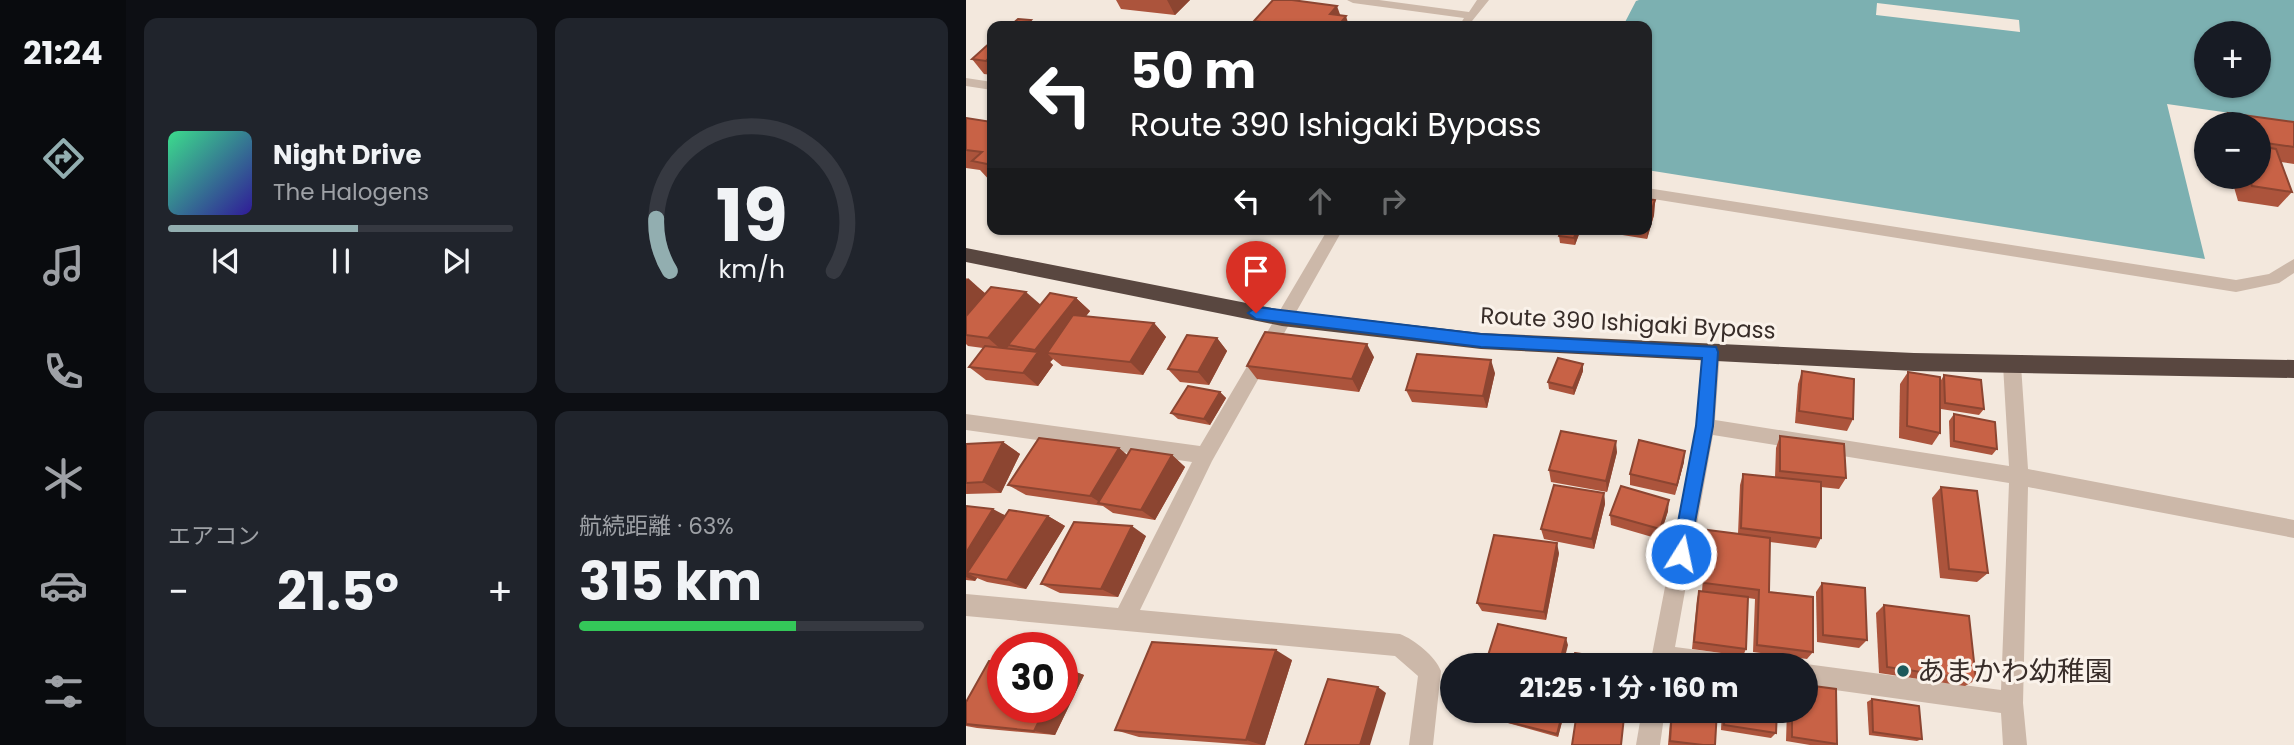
<!DOCTYPE html>
<html lang="ja">
<head>
<meta charset="utf-8">
<style>
  :root { --surface:#171b24; --page:#20242c; --text:#f1f3f6; --muted:#9ea1a6; --line:#363941; --accent:#92aeb0 }
  body { margin:0; font-family:Poppins,"Noto Sans JP",sans-serif; background:var(--page); color:var(--text); height:100vh; display:flex; flex-direction:column; font-size:26px; white-space:nowrap }
  * { box-sizing:border-box; margin:0 }
  p { font-size:23px; color:var(--muted) }
  .icon { flex:none; width:38px; height:38px; fill:none; stroke:currentColor; stroke-width:2; stroke-linecap:round; stroke-linejoin:round }
  .map { position:relative; flex:1; overflow:hidden }
  .drawer { display:flex; flex-direction:column; gap:18px; padding:18px; background:#0d0f14; width:840px }
  .drawer>* { flex:none }
  .top-card { position:absolute; left:21px; top:21px; width:665px; height:214px; border-radius:14px; box-shadow:0 2px 5px #0004; background:#202124; color:#fff; overflow:hidden }
  .tools { position:absolute; left:1228px; top:21px; display:grid; gap:14px }
  .tools a { display:grid; place-items:center; width:77px; height:77px; border-radius:50%; background:var(--surface); box-shadow:0 2px 5px #0004; font-size:35px }
  .speed { position:absolute; left:21px; top:632px; display:flex; gap:14px; font-size:35px; font-weight:700; text-align:center }
  .speed>* { display:grid; place-content:center; width:91px; height:91px; border-radius:50%; background:var(--surface); box-shadow:0 2px 5px #0004; line-height:1 }
  .speed .limit { border:10px solid #d22; background:#fff; color:#111 }
  .pin { position:absolute; display:grid; place-items:center; width:60px; height:60px; color:#fff; margin:-72px -30px; border-radius:50% 50% 50% 0; rotate:-45deg; box-shadow:0 0 7px #0007 }
  .pin .icon { rotate:45deg }
  .me { position:absolute; width:77px; margin:-38px; rotate:10deg; stroke-linejoin:round; filter:drop-shadow(0 0 5px #0008) }
  .turn { display:flex; align-items:center; gap:24px; height:147px; padding:0 28px; font-size:32px }
  .turn .icon { width:91px; height:91px; stroke-width:2.5 }
  .turn b { display:block; font-size:49px; line-height:60px }
  .lanes { display:flex; align-items:center; height:66px; padding:0 28px; background:#0003; justify-content:center; gap:35px; direction:ltr }
  .lanes .off { opacity:.35 }
  .big { font-size:52px; font-weight:700; line-height:1.1 }
  .drawer .widget { flex:1; display:flex; flex-direction:column; justify-content:center; gap:10px; min-width:0; padding:0 24px; border-radius:14px; background:var(--page) }
  .drawer .dial { align-items:center; gap:0 }
  .dial svg { height:182px; overflow:visible; fill:none; stroke:var(--line); stroke-width:7; stroke-linecap:round; text-anchor:middle }
  .dial text { fill:var(--text); stroke:none }
  .song { display:flex; align-items:center; gap:21px }
  .cover { width:84px; height:84px; border-radius:10px; background:linear-gradient(135deg,hsl(150 70% 55%),hsl(250 70% 35%)) }
  .played { height:7px; border-radius:4px; background:linear-gradient(90deg,var(--accent) 55%,var(--line) 55%) }
  .keys { display:flex; justify-content:space-around; direction:ltr }
  .heat { display:flex; justify-content:space-between; align-items:center; font-size:38px; direction:ltr }
  .charge { height:10px; border-radius:5px; background:linear-gradient(90deg,#34c759 63%,var(--line) 0) }
  .drawer .tiles { flex:1; display:grid; gap:18px; grid-template-columns:repeat(2,1fr) }
  .trip { position:absolute; left:474px; top:653px; width:378px; height:70px; border-radius:35px; background:var(--surface); box-shadow:0 2px 5px #0004; font-weight:700; line-height:70px; text-align:center }
  main { display:flex; flex:1; min-height:0 }
  .dock { display:flex; flex-direction:column; width:126px; justify-content:space-around; align-items:center; background:#090b0e; color:var(--muted) }
  .dock .icon { width:49px; height:49px }
  .dock .on { color:var(--accent) }
  .dock b { font-size:32px; color:var(--text) }
  .map>svg:first-child { display:block }
  .water { fill:#7cb0b1; fill-rule:evenodd }
  .pier { fill:#f3e8dd }
  .lines { fill:none; stroke-linecap:round; stroke-linejoin:round }
  .minor { fill:#ccb8a9; fill-rule:evenodd }
  .highway { fill:#594740; fill-rule:evenodd }
  .wall { fill:#ac543c }
  .shaded-wall { fill:#8c4531 }
  .building { fill:#c86246; stroke:#8c4531; stroke-width:2 }
  .route { fill:#1a73e8; stroke:#114b97; stroke-width:2 }
  .poi-dot { fill:#1d595b; stroke:#faf2ea; stroke-width:2.5 }
  .labels { text-anchor:middle; dominant-baseline:central; stroke-width:6; stroke-linejoin:round; paint-order:stroke }
  .street-label { font-size:23px; fill:#382d29; stroke:#faf2ea }
  .near-poi-label { font-size:28px; fill:#382d29; stroke:#faf2ea; text-anchor:start }
</style>
</head>
<body>
<main>
<nav class="dock">
<b>21:24</b>
<svg class="icon on" aria-label="directions" viewBox="0 0 24 24"><path d="M12 3l9 9-9 9-9-9zM9 14v-3h6M13 9l2 2-2 2"/></svg>
<svg class="icon" aria-label="music" viewBox="0 0 24 24"><path d="M9 18V5l10-2v13"/><circle cx="6" cy="18" r="3"/><circle cx="16" cy="16" r="3"/></svg>
<svg class="icon" aria-label="phone" viewBox="0 0 24 24"><path d="M5 4h4l2 5-3 2q2 4 5 5l2-3 5 2v4C11 20 4 13 5 4z"/></svg>
<svg class="icon" aria-label="climate" viewBox="0 0 24 24"><path d="M12 3v18M4 7l16 10M4 17L20 7"/></svg>
<svg class="icon" aria-label="car" viewBox="0 0 24 24"><path d="M5 17H2v-5l4-1 3-4h7l3 4 3 1v5h-3M9 17h6M6 11h13"/><circle cx="7" cy="17" r="2"/><circle cx="17" cy="17" r="2"/></svg>
<svg class="icon" aria-label="filters" viewBox="0 0 24 24"><path d="M4 7h16M4 17h16"/><circle cx="9" cy="7" r="2"/><circle cx="15" cy="17" r="2"/></svg>
</nav>
<section class="drawer">
<div class="tiles">
<div class="widget">
<div class="song"><i class="cover"></i><div><b>Night Drive</b><p>The Halogens</p></div></div>
<div class="played"></div>
<div class="keys"><svg class="icon" aria-label="previous" viewBox="0 0 24 24"><path d="M18 5L8 12l10 7zM5 5v14"/></svg><svg class="icon" aria-label="pause" viewBox="0 0 24 24"><path d="M8 5v14M16 5v14"/></svg><svg class="icon" aria-label="next" viewBox="0 0 24 24"><path d="M6 5l10 7-10 7zM19 5v14"/></svg></div>
</div>
<div class="widget dial"><svg viewBox="0 0 100 80">
<path d="M14 69A42 42 0 1 1 86 69"/>
<path d="M14 69A42 42 0 0 1 8 46" stroke="#92aeb0"/>
<text x="50" y="56" font-size="32" font-weight="700">19</text>
<text x="50" y="72" font-size="11">km/h</text>
</svg></div>
<div class="widget"><p>エアコン</p>
<div class="heat"><a>−</a><b class="big">21.5°</b><a>+</a></div>
</div>
<div class="widget"><p>航続距離 · 63%</p><b class="big">315 km</b><div class="charge"></div></div>
</div>
</section>
<div class="map">
<svg width="1328" height="745" viewBox="0 0 1328 745">
  <rect width="100%" height="100%" fill="#f3e8dd"/>
  <path class="water" d="M673 0H1328V122L1201 104 1239 259 681 170V26H657L670 1ZM1241 33H1293V86H1241Z"/>
  <path class="pier" d="M911 3 1053 20 1054 32 910 15Z"/>
  <g class="lines">
    <g class="minor">
      <path d="M381 0H413L503 12 511 0H523L502 26 495 23 498 18 387 3Z"/>
      <path d="M0 78 26 82V90L0 86Z"/>
      <path d="M681 188 1270 280 1303 274 1328 259V273L1313 283 1270 292 681 198Z"/>
      <path d="M362 229H377L246 461 174 610 434 634C449 640 469 656 475 671L467 745H443L452 676 429 656 0 616V594L152 608 226 462 0 430V414L234 446Z"/>
      <path d="M745 345 751 347 754 352 749 420 1043 466 1037 365 1040 360H1052L1055 365 1062 469 1328 520V538L1062 487 1057 703 1061 745H1037L1035 713 840 686V665H837L840 664 1035 690 1043 483 747 435 709 647 763 654 771 657 774 665H684L730 426 736 352 739 347Z"/>
      <path d="M676 710H699L694 745H670Z"/>
    </g>
    <path class="highway" d="M0 248 316 310 515 333 948 353 1328 360V378L948 371 515 349 316 326 0 262Z"/>
  </g>
  <g class="wall">
    <path d="M150 0H224L209 15 155 9Z"/>
    <path d="M374 16 383 26H290L288 21Z"/>
    <path d="M26 41V75L18 74 6 59Z"/>
    <path d="M1262 113 1328 122V164L1315 162 1326 192 1312 207 1272 201 1265 177H1293V124H1253Z"/>
    <path d="M0 118 26 122V183L14 170 0 168Z"/>
    <path d="M681 199 689 200 688 215 681 239 632 231V229H681Z"/>
    <path d="M615 229 609 245 594 243 593 236Z"/>
    <path d="M0 278 19 293 74 305 110 298 124 311 120 316 188 323 200 337 177 375 96 366 87 359 84 362 87 365 72 386 20 380 3 367 17 348 2 346 0 344Z"/>
    <path d="M251 338 261 351 243 385 214 382 202 369Z"/>
    <path d="M408 357 393 392 291 379 281 366Z"/>
    <path d="M617 371 608 395 583 389 582 382Z"/>
    <path d="M836 371 887 419 881 431 829 423 832 384Z"/>
    <path d="M942 372 974 433 966 445 933 438 934 384Z"/>
    <path d="M529 373 521 408 446 402 440 390Z"/>
    <path d="M978 375 1018 409 1013 415 975 409 974 382Z"/>
    <path d="M254 392 260 398 244 425 212 419 205 413Z"/>
    <path d="M988 414 1031 449 1026 455 984 447 983 421Z"/>
    <path d="M814 436 880 478 873 489 855 487V538L850 548 804 542 803 592 847 652 841 659 787 652 789 599 782 598 780 649 777 656 726 649 731 599 733 591H736L740 540 742 530 772 534 774 485 777 474 809 477 810 448Z"/>
    <path d="M37 442 54 454 35 493 0 494V444Z"/>
    <path d="M153 448 161 455H206L219 467 189 520 147 513 137 506 60 495 42 485Z"/>
    <path d="M651 452 641 492 585 482 583 470Z"/>
    <path d="M718 462 709 495 664 485V474Z"/>
    <path d="M975 487 1022 573 1011 582 974 578 966 498Z"/>
    <path d="M638 493 639 504 628 549 578 539 575 529Z"/>
    <path d="M0 506 39 515 82 516 99 526 60 589 21 582 11 578 9 581 0 580Z"/>
    <path d="M702 511 693 539 645 525 644 515Z"/>
    <path d="M180 536 152 597 94 593 75 584Z"/>
    <path d="M593 553 580 620 516 611 511 603Z"/>
    <path d="M856 583 901 640 893 648 851 642 850 592Z"/>
    <path d="M918 605 1010 680 999 686 913 673 910 613Z"/>
    <path d="M326 660 299 745H285L173 737 149 730Z"/>
    <path d="M99 668 118 675 89 735 11 728 0 726V702Z"/>
    <path d="M906 699 956 739 951 741 903 735 901 702Z"/>
    <path d="M705 710H751L749 745H702Z"/>
    <path d="M756 710H811L810 733 805 738 755 730Z"/>
    <path d="M821 710H840L871 744 869 745H844L820 741Z"/>
    <path d="M596 715 597 718 592 737 538 722 535 720Z"/>
  </g>
  <g class="shaded-wall">
    <path d="M201 0H224L209 15Z"/>
    <path d="M371 6 376 20 364 14Z"/>
    <path d="M380 16 383 26H372Z"/>
    <path d="M65 20 69 26H59Z"/>
    <path d="M26 55V69L20 61Z"/>
    <path d="M689 200 688 215 681 239V225Z"/>
    <path d="M611 229H615L609 245 608 238Z"/>
    <path d="M2 278 24 298 0 329V280Z"/>
    <path d="M60 292 75 305 38 352 22 338Z"/>
    <path d="M110 298 124 311 90 354 81 353 87 359 84 362 87 365 72 386 57 373 72 352 69 350Z"/>
    <path d="M188 323 200 337 177 375 164 362Z"/>
    <path d="M251 338 261 351 243 385 232 372Z"/>
    <path d="M401 344 408 357 393 392 386 379Z"/>
    <path d="M525 360 529 373 521 408 517 396Z"/>
    <path d="M617 364V371L608 395 607 388Z"/>
    <path d="M254 392 260 398 244 425 238 419Z"/>
    <path d="M650 441 651 452 641 492 640 481Z"/>
    <path d="M37 442 54 454 35 493 17 482Z"/>
    <path d="M153 448 167 460 135 503 124 496Z"/>
    <path d="M719 451 718 462 709 495 711 485Z"/>
    <path d="M206 455 219 467 189 520 175 510Z"/>
    <path d="M638 493 639 504 628 549 626 539Z"/>
    <path d="M703 500 702 511 693 539 694 529Z"/>
    <path d="M27 509 46 519 1 573 11 578 9 581 0 577V553Z"/>
    <path d="M82 516 99 526 60 589 41 580Z"/>
    <path d="M166 526 180 536 152 597 135 589Z"/>
    <path d="M591 543 593 553 580 620 578 612Z"/>
    <path d="M600 638 602 645 597 665H593Z"/>
    <path d="M310 650 326 660 299 745H296L280 740Z"/>
    <path d="M99 668 118 675 89 735 68 731 80 707H96V675Z"/>
    <path d="M412 687 420 693 404 745H394Z"/>
    <path d="M596 715 597 718 592 737 591 734Z"/>
  </g>
  <g class="building">
    <path d="M307 0H326L371 6 364 14 380 16 372 26H325L288 21Z"/>
    <path d="M52 19 65 20 59 26H44Z"/>
    <path d="M570 24 592 26H569Z"/>
    <path d="M26 41V55L20 61 6 59Z"/>
    <path d="M1262 113 1328 122V147L1293 142V124H1266Z"/>
    <path d="M0 118 26 122V165L6 161 16 152 0 150Z"/>
    <path d="M1293 146 1310 149 1326 192 1286 186 1283 177H1293Z"/>
    <path d="M681 199 689 200 681 225Z"/>
    <path d="M595 229H611L608 238 593 236Z"/>
    <path d="M25 287 60 292 22 338 0 335V316Z"/>
    <path d="M84 293 110 298 69 350 42 345Z"/>
    <path d="M107 315 188 323 164 362 81 353Z"/>
    <path d="M299 332 401 344 386 379 281 366Z"/>
    <path d="M221 335 251 338 232 372 202 369Z"/>
    <path d="M19 346 72 352 57 373 3 367Z"/>
    <path d="M451 354 525 360 517 396 440 390Z"/>
    <path d="M592 358 617 364 607 388 582 382Z"/>
    <path d="M836 371 888 379 887 419 833 411Z"/>
    <path d="M942 372 974 377V433L941 426Z"/>
    <path d="M978 375 1015 380 1018 409 979 403Z"/>
    <path d="M222 386 254 392 238 419 205 413Z"/>
    <path d="M988 414 1029 422 1031 449 988 441Z"/>
    <path d="M595 431 650 441 640 481 583 470Z"/>
    <path d="M814 436 878 444 880 478 814 471Z"/>
    <path d="M73 438 153 448 124 496 42 485Z"/>
    <path d="M673 440 719 451 711 485 664 474Z"/>
    <path d="M37 442 17 482 0 483V444Z"/>
    <path d="M165 449 206 455 175 510 132 503Z"/>
    <path d="M777 474 855 482V538L775 528Z"/>
    <path d="M588 485 638 493 626 539 575 529Z"/>
    <path d="M655 486 703 500 694 529 644 515Z"/>
    <path d="M975 487 1011 491 1022 573 983 569Z"/>
    <path d="M0 506 27 509 0 553Z"/>
    <path d="M43 510 82 516 41 580 1 573Z"/>
    <path d="M108 522 166 526 135 589 75 584Z"/>
    <path d="M742 530 804 538 803 592 847 597V652L791 645 793 590 738 583Z"/>
    <path d="M528 535 591 543 578 612 511 603Z"/>
    <path d="M856 583 899 588 901 640 857 635Z"/>
    <path d="M733 591 782 597 780 649 728 642Z"/>
    <path d="M918 605 1003 616 1010 680 921 667Z"/>
    <path d="M532 624 600 638 593 665H519Z"/>
    <path d="M186 642 310 650 280 740 149 730Z"/>
    <path d="M609 653 662 661V665H606Z"/>
    <path d="M23 661 37 662V707H80L68 731 0 724V702Z"/>
    <path d="M362 679 412 687 394 745H339Z"/>
    <path d="M840 685 870 689 871 744 826 737V710H840Z"/>
    <path d="M906 699 953 706 956 739 907 732Z"/>
    <path d="M538 710H578L596 715 591 734 535 720Z"/>
    <path d="M706 710H751L749 745H737L704 741Z"/>
    <path d="M759 710H811L810 733 758 725Z"/>
    <path d="M611 712 658 717 655 745H606Z"/>
  </g>
  <path class="route" d="M290 307 515 334 750 347 752 352 747 426 722 560 715 563 709 560 706 554 730 426 736 358 515 347 290 319 282 313Z"/>
  <circle class="poi-dot" cx="937" cy="671" r="7"/>
  <g class="labels">
    <g class="street-label">
      <text transform="translate(662 323) rotate(3)">Route 390 Ishigaki Bypass</text>
    </g>
    <g class="near-poi-label">
      <text x="951" y="671">あまかわ幼稚園</text>
    </g>
  </g>
</svg>
<div class="tools">
<a>+</a>
<a>−</a>
</div>
<div class="speed"><div class="limit">30</div></div>
<div class="pin" style="left:290px;top:313px;background:#d93025"><svg class="icon" aria-label="arrive" viewBox="0 0 24 24"><path d="M6 21V4h12l-3 4 3 4H6"/></svg></div>
<svg class="me" style="left:715px;top:554px" viewBox="-20 -20 40 40"><circle r="17" fill="#1a73e8" stroke="#fff" stroke-width="3"/><path d="M0-11L8 9 0 5-8 9z" fill="#fff"/></svg>
<div class="trip">21:25 · 1 分 · 160 m</div>
<div class="top-card">
<div class="turn"><svg class="icon" aria-label="left" viewBox="0 0 24 24"><path d="M17 20v-9H6M10 6l-5 5 5 5"/></svg><div><b>50 m</b>Route 390 Ishigaki Bypass</div></div>
<div class="lanes"><svg class="icon" aria-label="left" viewBox="0 0 24 24"><path d="M17 20v-9H6M10 6l-5 5 5 5"/></svg><svg class="icon off" aria-label="ahead" viewBox="0 0 24 24"><path d="M12 20V5M6 11l6-6 6 6"/></svg><svg class="icon off" aria-label="right" viewBox="0 0 24 24"><path d="M7 20v-9h11M14 6l5 5-5 5"/></svg></div>
</div>
</div>
</main>
</body>
</html>
